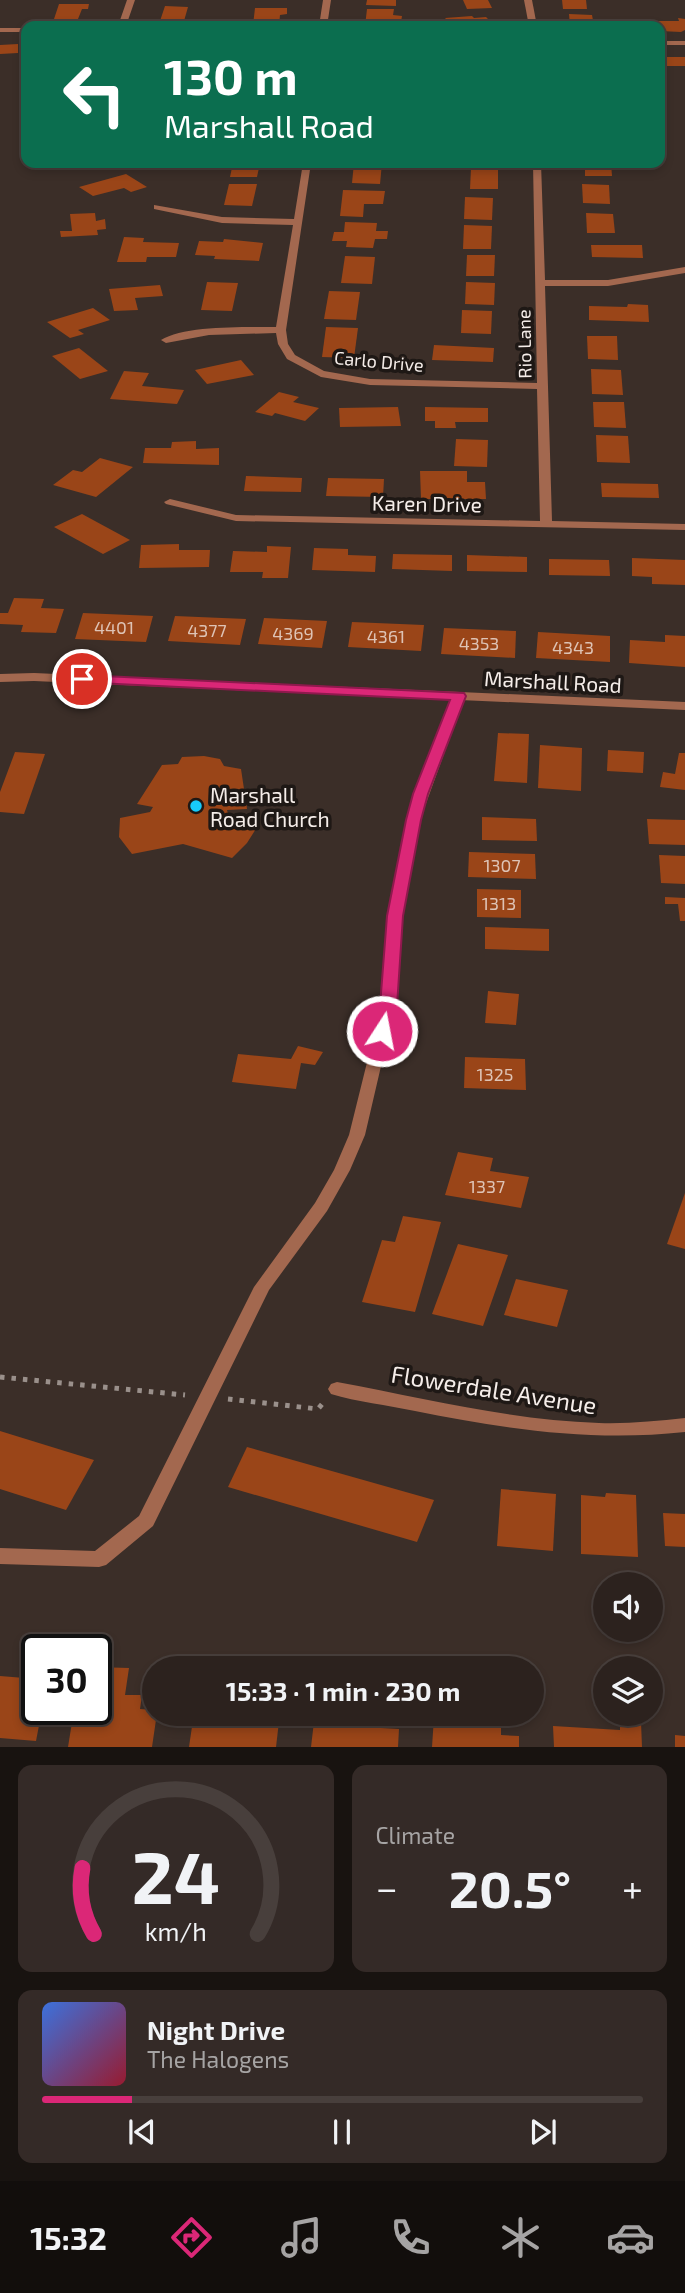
<!DOCTYPE html>
<html lang="en">
<head>
<meta charset="utf-8">
<style>
  :root { --surface:#2c221e; --page:#342a27; --text:#f1f3f6; --muted:#a6a4a4; --line:#483f3c; --accent:#db2777 }
  body { margin:0; font-family:"Exo 2",sans-serif; background:var(--page); color:var(--text); height:100vh; display:flex; flex-direction:column; font-size:26px; white-space:nowrap }
  * { box-sizing:border-box; margin:0 }
  p { font-size:23px; color:var(--muted) }
  .icon { flex:none; width:38px; height:38px; fill:none; stroke:currentColor; stroke-width:2; stroke-linecap:round; stroke-linejoin:round }
  .map { position:relative; height:1747px; overflow:hidden }
  .details { display:flex; flex-direction:column; gap:18px; padding:18px; background:#181310; flex:1 }
  .details>* { flex:none }
  .banner { position:absolute; left:21px; top:21px; width:644px; height:147px; border-radius:14px; box-shadow:0 4px 10px #0003,0 0 0 2px var(--line); background:#0b6e4f; color:#fff; overflow:hidden }
  .tools { position:absolute; left:593px; top:1572px; display:grid; gap:14px }
  .tools a { display:grid; place-items:center; width:70px; height:70px; border-radius:50%; background:var(--surface); box-shadow:0 4px 10px #0003,0 0 0 2px var(--line); font-size:35px }
  .speed { position:absolute; left:21px; top:1634px; display:flex; gap:14px; font-size:35px; font-weight:700; text-align:center }
  .speed>* { display:grid; place-content:center; width:91px; height:91px; border-radius:50%; background:var(--surface); box-shadow:0 4px 10px #0003,0 0 0 2px var(--line); line-height:1 }
  .speed .limit { border:4px solid #111; border-radius:10px; background:#fff; color:#111 }
  .pin { position:absolute; display:grid; place-items:center; width:60px; height:60px; color:#fff; margin:-30px; border:4px solid #fff; border-radius:50%; box-shadow:0 2px 7px #0007 }
  .me { position:absolute; width:77px; margin:-38px; rotate:11deg; stroke-linejoin:round; filter:drop-shadow(0 0 5px #0008) }
  .turn { display:flex; align-items:center; gap:24px; height:147px; padding:0 28px; font-size:32px }
  .turn .icon { width:91px; height:91px; stroke-width:2.5 }
  .turn b { display:block; font-size:49px; line-height:60px }
  .big { font-size:52px; font-weight:700; line-height:1.1 }
  .details .widget { flex:1; display:flex; flex-direction:column; justify-content:center; gap:10px; min-width:0; padding:0 24px; border-radius:14px; background:var(--page) }
  .details .dial { align-items:center; gap:0 }
  .dial svg { height:182px; overflow:visible; fill:none; stroke:var(--line); stroke-width:7; stroke-linecap:round; text-anchor:middle }
  .dial text { fill:var(--text); stroke:none }
  .song { display:flex; align-items:center; gap:21px }
  .cover { width:84px; height:84px; border-radius:10px; background:linear-gradient(135deg,hsl(220 70% 55%),hsl(350 70% 35%)) }
  .played { height:7px; border-radius:4px; background:linear-gradient(90deg,var(--accent) 15%,var(--line) 15%) }
  .keys { display:flex; justify-content:space-around; direction:ltr }
  .heat { display:flex; justify-content:space-between; align-items:center; font-size:38px; direction:ltr }
  .details .tiles { flex:1; display:grid; gap:18px; grid-template-columns:1fr 1fr }
  .widget:last-child { grid-column:span 2 }
  .trip { position:absolute; left:142px; top:1656px; width:402px; height:70px; border-radius:35px; background:var(--surface); box-shadow:0 4px 10px #0003,0 0 0 2px var(--line); font-weight:700; line-height:70px; text-align:center }
  .menu { display:flex; height:112px; justify-content:space-around; align-items:center; background:#120e0c; color:var(--muted) }
  .menu .icon { width:49px; height:49px }
  .menu .current { color:var(--accent) }
  .menu b { font-size:32px; color:var(--text) }
  .map>svg:first-child { display:block }
  .building { fill:#9a4518 }
  .lines { fill:none; stroke-linecap:round; stroke-linejoin:round }
  .path { stroke:#9a908b; stroke-width:5; stroke-dasharray:4.5 7; stroke-linecap:butt }
  .minor { fill:#a3684f; fill-rule:evenodd }
  .tertiary { fill:#a3684f; fill-rule:evenodd }
  .route { fill:#db2777; stroke:#8e194d; stroke-width:2 }
  .poi-dot { fill:#17cafb; stroke:#1e1815; stroke-width:2.5 }
  .labels { text-anchor:middle; dominant-baseline:central; stroke-width:7; stroke-linejoin:round; paint-order:stroke }
  .far-street-label { font-size:18px; fill:#f5ede9; stroke:#1e1815 }
  .number-label { font-size:18px; fill:#dec3b5 }
  .street-label { font-size:21px; fill:#f5ede9; stroke:#1e1815 }
  .poi-label { font-size:21px; fill:#f5ede9; stroke:#1e1815; text-anchor:start }
  .near-street-label { font-size:24px; fill:#f5ede9; stroke:#1e1815 }
</style>
</head>
<body>
<div class="map">
<svg width="685" height="1747" viewBox="0 0 685 1747">
  <rect width="100%" height="100%" fill="#3b2e28"/>
  <g class="building">
    <path d="M367 0H396V6L366 5Z"/>
    <path d="M463 0H488L492 8 467 9Z"/>
    <path d="M562 0H586L587 9H563Z"/>
    <path d="M59 4H89L88 9H82L78 19H54Z"/>
    <path d="M165 6 188 7 184 21H160Z"/>
    <path d="M255 8H287V14L280 15 279 25H253Z"/>
    <path d="M367 9H394L393 15 402 16 401 22H391V26H365Z"/>
    <path d="M569 14 592 15 594 26H570Z"/>
    <path d="M472 16 474 18 486 17 495 26H453L445 18Z"/>
    <path d="M678 18 685 19V30L681 32 660 31V26H655V21H679Z"/>
    <path d="M18 44V53L0 54V45Z"/>
    <path d="M661 57H685V66H662Z"/>
    <path d="M233 163H260L257 177H230Z"/>
    <path d="M354 163H382L380 184 352 183Z"/>
    <path d="M585 163H611L612 176H585Z"/>
    <path d="M471 168H498V189H470Z"/>
    <path d="M126 174 147 187 131 192 124 188 93 196 79 187Z"/>
    <path d="M229 184H257L252 206 224 205Z"/>
    <path d="M582 184 609 185 610 204 583 203Z"/>
    <path d="M343 190 385 191 383 204H364L363 217 340 216Z"/>
    <path d="M465 197 493 198 492 220 464 219Z"/>
    <path d="M95 213 96 221 105 219 106 229 97 230 98 235 61 237 60 231H72L70 214Z"/>
    <path d="M586 213 613 214 615 233H587Z"/>
    <path d="M345 222 377 223 376 231H388L387 239H375L373 248 346 247 347 241H332L334 232H344Z"/>
    <path d="M464 225 492 226 491 249H463Z"/>
    <path d="M124 237 144 238 143 242 179 243 176 257H147L146 262H117Z"/>
    <path d="M224 239 263 243 259 261 214 259 215 256 195 255 199 241 223 242Z"/>
    <path d="M591 245H642L643 258 592 257Z"/>
    <path d="M467 255H495L494 276H466Z"/>
    <path d="M345 256 375 257 372 284 341 283Z"/>
    <path d="M207 282 238 283 232 311 201 310Z"/>
    <path d="M466 282 495 283 494 305 465 304Z"/>
    <path d="M160 285 163 296 135 298 138 310 114 311 109 289Z"/>
    <path d="M329 291 360 292 356 320 324 319Z"/>
    <path d="M628 304 648 305 649 322 589 320V306L627 307Z"/>
    <path d="M93 308 110 320 78 330 84 334 70 338 47 322Z"/>
    <path d="M462 310 492 311 491 334 461 333Z"/>
    <path d="M326 327 358 328 354 358 322 357Z"/>
    <path d="M587 336H617L618 360 588 359Z"/>
    <path d="M434 345 494 348 493 362 432 360Z"/>
    <path d="M79 348 108 371 80 379 52 356Z"/>
    <path d="M241 360 254 375 207 384 195 370Z"/>
    <path d="M591 369 621 370 623 395 592 394Z"/>
    <path d="M124 371 149 373 142 386 184 390 177 404 110 399Z"/>
    <path d="M279 392 299 397 293 402 319 408 305 421 275 413 272 416 255 412Z"/>
    <path d="M593 402H624L626 428 594 427Z"/>
    <path d="M398 407 401 426 340 427 339 408Z"/>
    <path d="M425 407 488 408V422H455L456 428H435V421H425Z"/>
    <path d="M596 435 628 436 630 463 597 462Z"/>
    <path d="M456 439 488 440 487 467 454 466Z"/>
    <path d="M196 441V449L219 448V465L143 463 145 448H171L172 442Z"/>
    <path d="M100 458 133 467 96 497 53 485 73 470 82 472Z"/>
    <path d="M420 471H467V482H485L486 499H421Z"/>
    <path d="M246 476 302 478 301 492 244 491Z"/>
    <path d="M328 478 384 479 383 497 326 496Z"/>
    <path d="M601 483 658 484 659 498 602 497Z"/>
    <path d="M82 514 130 540 103 554 54 527Z"/>
    <path d="M179 544V550H210L209 567 139 568 141 545Z"/>
    <path d="M267 546 291 547 288 578H262L263 572H230L233 551 267 552Z"/>
    <path d="M314 548 348 549V555L376 556 375 572 312 570Z"/>
    <path d="M393 554 452 555V571L392 569Z"/>
    <path d="M467 555 527 557V572L467 571Z"/>
    <path d="M632 558 685 560V585L652 584V577L632 576Z"/>
    <path d="M549 559 609 560 610 576 549 575Z"/>
    <path d="M14 598 44 599 41 608 64 609 56 633 21 632 23 625 0 624V613H8Z"/>
    <path d="M83 613 153 616 146 642 75 639Z"/>
    <path d="M175 616 246 619 240 645 168 641Z"/>
    <path d="M264 618 327 621 322 648 258 644Z"/>
    <path d="M352 622 424 625 421 651 348 647Z"/>
    <path d="M444 628 516 631 515 658 441 654Z"/>
    <path d="M538 632 610 636V662L536 658Z"/>
    <path d="M665 635 685 636V667L629 663 630 640 665 642Z"/>
    <path d="M498 733 529 734 527 783 494 781Z"/>
    <path d="M540 745 582 748 581 791 538 788Z"/>
    <path d="M608 750 644 752 643 773 607 771Z"/>
    <path d="M15 752 45 754 24 814 0 812V792Z"/>
    <path d="M679 753H685V790L660 787 663 772 675 774Z"/>
    <path d="M204 756 220 759 224 766 241 769 247 809 227 810 229 817 259 824 247 843 232 858 183 844 132 854 119 837 120 818 150 812 153 807 137 804 162 765 178 764 182 757Z"/>
    <path d="M482 817 536 819 537 841 482 840Z"/>
    <path d="M647 819 685 820V845L649 844Z"/>
    <path d="M469 852 535 854 536 879 468 877Z"/>
    <path d="M659 855 685 856V884L661 883Z"/>
    <path d="M477 889 521 890V918L477 917Z"/>
    <path d="M665 897 685 898V921H680L678 904H665Z"/>
    <path d="M485 927 549 929V951L485 949Z"/>
    <path d="M488 991 519 994 516 1025 485 1023Z"/>
    <path d="M298 1046 323 1052 315 1065 301 1063 296 1089 232 1082 238 1054 291 1059Z"/>
    <path d="M465 1057 525 1059 526 1090 464 1088Z"/>
    <path d="M458 1152 493 1158 490 1171 529 1177 521 1208 445 1195Z"/>
    <path d="M685 1193V1249L667 1244Z"/>
    <path d="M403 1216 441 1222 415 1312 362 1302 382 1240 395 1242Z"/>
    <path d="M458 1244 508 1255 483 1326 432 1314Z"/>
    <path d="M516 1279 568 1290 557 1327 504 1315Z"/>
    <path d="M0 1431 94 1460 66 1510 0 1489Z"/>
    <path d="M247 1447 434 1500 417 1542 228 1487Z"/>
    <path d="M501 1489 556 1494 553 1551 497 1546Z"/>
    <path d="M606 1493 636 1495 638 1557 581 1554V1495L605 1497Z"/>
    <path d="M663 1513 685 1514V1547L665 1546Z"/>
    <path d="M96 1667 129 1668 125 1695H142L140 1709 154 1710 157 1713 152 1747H68L74 1710H96Z"/>
    <path d="M0 1676 37 1679V1710H42L36 1741 0 1738Z"/>
    <path d="M194 1713H280L276 1747H189Z"/>
    <path d="M315 1713 383 1715 381 1728 399 1729 398 1747H311Z"/>
    <path d="M434 1717 501 1722V1735L519 1736V1747H432Z"/>
    <path d="M620 1721 641 1722 642 1747H554L553 1726 620 1730Z"/>
    <path d="M675 1735 685 1736V1747H675Z"/>
  </g>
  <g class="lines">
    <g class="path">
      <path d="M0 1377 185 1395"/>
      <path d="M228 1399 318 1409 324 1402"/>
    </g>
    <g class="minor">
      <path d="M127 0H135L126 26H118Z"/>
      <path d="M323 0H331L327 26H319Z"/>
      <path d="M524 0H532L537 26H529Z"/>
      <rect x="0" y="28" width="26" height="4"/>
      <rect x="660" y="41" width="25" height="4"/>
      <path d="M303 163H311L286 330 288 344 295 355 324 371 370 379 537 383 533 163H541L545 280H608L685 267V273L608 286H545L552 521 685 524V530L236 521 166 504 164 502 170 499 236 515 540 521 537 389 370 385 321 377 287 359 278 344 276 333 209 335 166 343 161 340C184 325 248 327 276 327L293 225 222 223 154 209V205L222 217 294 219Z"/>
      <path d="M459 692 465 696 420 820 402 916 395 1006 365 1135 350 1170 327 1211 269 1290 153 1526 106 1565 99 1567 0 1564V1548L95 1551 139 1516 254 1287 315 1203 334 1170 349 1135 381 1006 388 916 406 820 453 696Z"/>
      <path d="M337 1382C423 1398 510 1420 599 1423 628 1424 656 1421 685 1418V1432C591 1442 506 1429 415 1411 387 1405 357 1402 331 1394L328 1389 331 1384Z"/>
    </g>
    <path class="tertiary" d="M34 673 685 702V710L34 681 0 682V674Z"/>
  </g>
  <path class="route" d="M82 675 464 693 466 696 428 794 421 820 403 916 397 1006 388 1035H376L373 1031 380 1006 387 916 406 820 413 794 450 700 76 682 74 679Z"/>
  <circle class="poi-dot" cx="196" cy="806" r="7"/>
  <g class="labels">
    <g class="far-street-label">
      <text transform="translate(524 344) rotate(-91)">Rio Lane</text>
      <text transform="translate(379 361) rotate(5)">Carlo Drive</text>
    </g>
    <g class="number-label">
      <text x="114" y="627">4401</text>
      <text x="207" y="630">4377</text>
      <text x="293" y="633">4369</text>
      <text x="386" y="636">4361</text>
      <text x="479" y="643">4353</text>
      <text x="573" y="647">4343</text>
      <text x="502" y="865">1307</text>
      <text x="499" y="903">1313</text>
      <text x="495" y="1074">1325</text>
      <text x="487" y="1186">1337</text>
    </g>
    <g class="street-label">
      <text transform="translate(427 503) rotate(1)">Karen Drive</text>
      <text transform="translate(553 681) rotate(3)">Marshall Road</text>
    </g>
    <g class="poi-label">
      <text x="210" y="794">Marshall<tspan x="210" dy="24">Road Church</tspan></text>
    </g>
    <g class="near-street-label">
      <text transform="translate(494 1389) rotate(9)">Flowerdale Avenue</text>
    </g>
  </g>
</svg>
<div class="tools">
<a><svg class="icon" aria-label="sound" viewBox="0 0 24 24"><path d="M4 9h4l5-4v14l-5-4H4zM17 9q2 3 0 6"/></svg></a>
<a><svg class="icon" aria-label="layers" viewBox="0 0 24 24"><path d="M12 4l9 5-9 5-9-5zM3 14l9 5 9-5"/></svg></a>
</div>
<div class="speed"><div class="limit">30</div></div>
<div class="pin" style="left:82px;top:679px;background:#d93025"><svg class="icon" aria-label="arrive" viewBox="0 0 24 24"><path d="M6 21V4h12l-3 4 3 4H6"/></svg></div>
<svg class="me" style="left:382px;top:1031px" viewBox="-20 -20 40 40"><circle r="17" fill="#db2777" stroke="#fff" stroke-width="3"/><path d="M0-11L8 9 0 5-8 9z" fill="#fff"/></svg>
<div class="trip">15:33 · 1 min · 230 m</div>
<div class="banner">
<div class="turn"><svg class="icon" aria-label="left" viewBox="0 0 24 24"><path d="M17 20v-9H6M10 6l-5 5 5 5"/></svg><div><b>130 m</b>Marshall Road</div></div>
</div>
</div>
<section class="details">
<div class="tiles">
<div class="widget dial"><svg viewBox="0 0 100 80">
<path d="M14 69A42 42 0 1 1 86 69"/>
<path d="M14 69A42 42 0 0 1 9 40" stroke="#db2777"/>
<text x="50" y="56" font-size="32" font-weight="700">24</text>
<text x="50" y="72" font-size="11">km/h</text>
</svg></div>
<div class="widget"><p>Climate</p>
<div class="heat"><a>−</a><b class="big">20.5°</b><a>+</a></div>
</div>
<div class="widget">
<div class="song"><i class="cover"></i><div><b>Night Drive</b><p>The Halogens</p></div></div>
<div class="played"></div>
<div class="keys"><svg class="icon" aria-label="previous" viewBox="0 0 24 24"><path d="M18 5L8 12l10 7zM5 5v14"/></svg><svg class="icon" aria-label="pause" viewBox="0 0 24 24"><path d="M8 5v14M16 5v14"/></svg><svg class="icon" aria-label="next" viewBox="0 0 24 24"><path d="M6 5l10 7-10 7zM19 5v14"/></svg></div>
</div>
</div>
</section>
<nav class="menu">
<b>15:32</b>
<svg class="icon current" aria-label="directions" viewBox="0 0 24 24"><path d="M12 3l9 9-9 9-9-9zM9 14v-3h6M13 9l2 2-2 2"/></svg>
<svg class="icon" aria-label="music" viewBox="0 0 24 24"><path d="M9 18V5l10-2v13"/><circle cx="6" cy="18" r="3"/><circle cx="16" cy="16" r="3"/></svg>
<svg class="icon" aria-label="phone" viewBox="0 0 24 24"><path d="M5 4h4l2 5-3 2q2 4 5 5l2-3 5 2v4C11 20 4 13 5 4z"/></svg>
<svg class="icon" aria-label="climate" viewBox="0 0 24 24"><path d="M12 3v18M4 7l16 10M4 17L20 7"/></svg>
<svg class="icon" aria-label="car" viewBox="0 0 24 24"><path d="M5 17H2v-5l4-1 3-4h7l3 4 3 1v5h-3M9 17h6M6 11h13"/><circle cx="7" cy="17" r="2"/><circle cx="17" cy="17" r="2"/></svg>
</nav>
</body>
</html>
